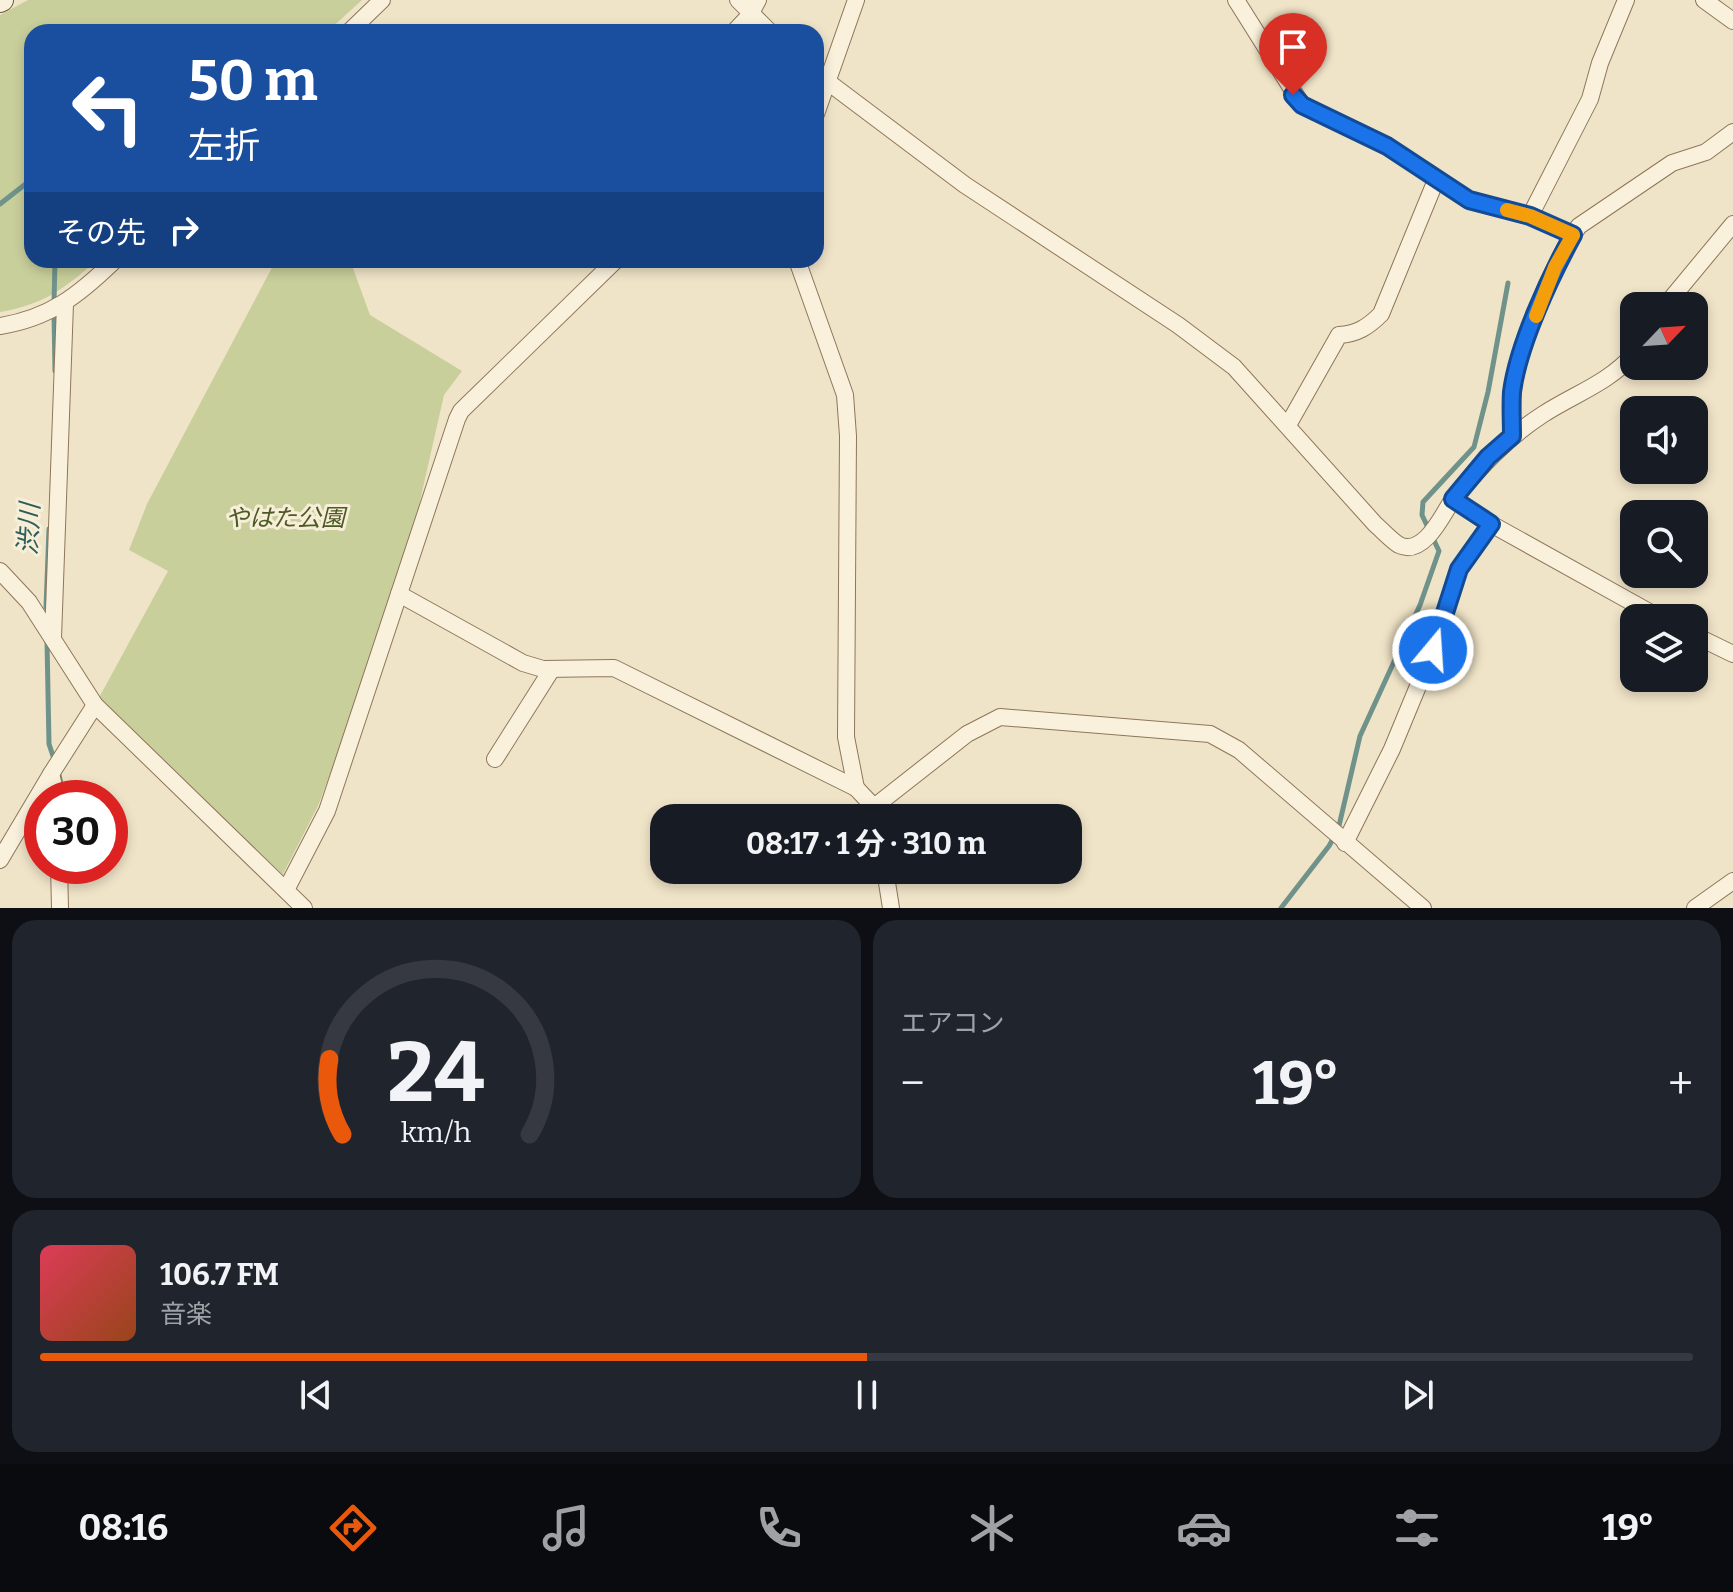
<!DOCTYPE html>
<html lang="ja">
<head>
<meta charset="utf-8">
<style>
  :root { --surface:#171b24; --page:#20242c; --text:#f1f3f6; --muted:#9ea1a6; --line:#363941; --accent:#ea580c }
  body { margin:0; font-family:Bitter,"Noto Sans JP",serif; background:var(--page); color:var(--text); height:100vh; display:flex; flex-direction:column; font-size:30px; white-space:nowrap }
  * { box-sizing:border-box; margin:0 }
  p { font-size:26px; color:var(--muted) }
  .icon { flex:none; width:44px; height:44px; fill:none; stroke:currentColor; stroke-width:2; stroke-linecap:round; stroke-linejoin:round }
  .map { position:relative; height:908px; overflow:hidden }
  .sheet { display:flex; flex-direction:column; gap:12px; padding:12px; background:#0d0f14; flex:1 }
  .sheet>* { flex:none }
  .banner { position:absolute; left:24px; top:24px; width:800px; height:244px; border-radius:24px; box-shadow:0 4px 12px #0003; background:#1a4fa0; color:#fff; overflow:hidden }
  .needle { width:52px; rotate:65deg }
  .buttons { position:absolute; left:1620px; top:292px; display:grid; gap:16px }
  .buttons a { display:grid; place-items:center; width:88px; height:88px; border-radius:16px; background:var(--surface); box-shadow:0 4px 12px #0003; font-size:40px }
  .speed { position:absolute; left:24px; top:780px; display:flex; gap:16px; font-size:40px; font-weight:700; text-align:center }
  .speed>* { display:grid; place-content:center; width:104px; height:104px; border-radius:50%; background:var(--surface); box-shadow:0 4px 12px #0003; line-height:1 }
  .speed .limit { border:12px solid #d22; background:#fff; color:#111 }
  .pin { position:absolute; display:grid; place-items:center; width:68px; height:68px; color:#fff; margin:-82px -34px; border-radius:50% 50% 50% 0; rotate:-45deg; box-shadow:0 0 8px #0007 }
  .pin .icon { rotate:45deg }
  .me { position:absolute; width:88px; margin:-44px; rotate:18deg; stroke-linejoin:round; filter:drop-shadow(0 0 6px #0008) }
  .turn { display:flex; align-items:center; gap:28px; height:168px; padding:0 32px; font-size:36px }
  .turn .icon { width:104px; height:104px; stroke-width:2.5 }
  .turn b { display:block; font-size:56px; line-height:68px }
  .then { display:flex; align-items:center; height:76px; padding:0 32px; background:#0003; gap:16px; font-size:30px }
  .big { font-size:60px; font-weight:700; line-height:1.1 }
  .sheet .tile { flex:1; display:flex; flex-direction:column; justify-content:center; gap:12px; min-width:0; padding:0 28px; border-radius:24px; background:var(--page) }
  .sheet .dial { align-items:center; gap:0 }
  .dial svg { height:208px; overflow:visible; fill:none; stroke:var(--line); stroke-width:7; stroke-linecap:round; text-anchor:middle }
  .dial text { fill:var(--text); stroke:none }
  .song { display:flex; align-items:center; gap:24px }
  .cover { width:96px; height:96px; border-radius:12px; background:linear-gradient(135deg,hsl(350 70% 55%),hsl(20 70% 35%)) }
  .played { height:8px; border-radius:4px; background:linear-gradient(90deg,var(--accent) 50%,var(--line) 50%) }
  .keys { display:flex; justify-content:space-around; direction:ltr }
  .heat { display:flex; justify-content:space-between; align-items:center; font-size:44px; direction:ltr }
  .sheet .tiles { flex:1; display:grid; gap:12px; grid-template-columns:1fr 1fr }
  .tile:last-child { grid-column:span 2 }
  .trip { position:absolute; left:650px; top:804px; width:432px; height:80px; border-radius:24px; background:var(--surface); box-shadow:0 4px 12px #0003; font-weight:700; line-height:80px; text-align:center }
  .menu { display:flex; height:128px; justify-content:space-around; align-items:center; background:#090b0e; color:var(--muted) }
  .menu .icon { width:56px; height:56px }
  .menu .on { color:var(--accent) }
  .menu b { font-size:36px; color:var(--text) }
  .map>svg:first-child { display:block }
  .green { fill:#c9cf9b }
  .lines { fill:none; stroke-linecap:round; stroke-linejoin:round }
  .stream { stroke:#6f938a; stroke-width:5 }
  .minor-casing { stroke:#8d765c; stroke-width:18 }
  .secondary-casing { stroke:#6f573f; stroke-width:24 }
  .minor { stroke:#faf1dc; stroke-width:16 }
  .secondary { stroke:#faf1dc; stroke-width:22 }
  .route-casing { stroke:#114b97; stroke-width:20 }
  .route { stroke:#1a73e8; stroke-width:14 }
  .slow { stroke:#f59e0b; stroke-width:14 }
  .labels { text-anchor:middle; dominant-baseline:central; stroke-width:6; stroke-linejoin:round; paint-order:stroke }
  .park-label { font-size:24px; font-style:italic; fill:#4d5a26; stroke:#f7eed8 }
  .water-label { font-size:26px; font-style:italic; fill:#2f5d5a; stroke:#f7eed8 }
</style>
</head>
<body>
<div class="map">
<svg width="1733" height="908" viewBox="0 0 1733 908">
  <rect width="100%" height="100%" fill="#f0e4c8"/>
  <g class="green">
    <path d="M28 0H362L327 32H32V260H97C64 289 45 304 0 312V15Z"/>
    <path d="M276 260H350L370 315 462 371 444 395 399 594 318 806 283 874 290 881 95 705 168 571 129 550 147 504Z"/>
  </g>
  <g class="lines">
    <g class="stream">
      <path d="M0 204 32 179"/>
      <path d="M54 303 55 260"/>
      <path d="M54 313 55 371"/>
      <path d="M46 607 49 529"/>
      <path d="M47 641 49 744 55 762"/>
      <path d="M59 775 64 796"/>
      <path d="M1281 908 1329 846 1338 830 1360 736 1420 605 1439 551 1422 515 1423 502 1474 447 1488 392 1508 283"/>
    </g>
    <defs>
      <g id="minor">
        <path d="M738 0 770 32"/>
        <path d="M1236 0 1302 105 1387 146 1469 200 1530 216 1573 235"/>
        <path d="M1704 0 1733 21"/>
        <path d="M349 32 382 0"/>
        <path d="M734 32 750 15 758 0"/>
        <path d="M816 73 965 185 1178 325 1234 367 1375 524C1382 530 1391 540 1399 545 1424 557 1443 514 1453 499"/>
        <path d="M816 114 856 0"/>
        <path d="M1530 216 1590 99 1600 63 1626 0"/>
        <path d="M797 260 845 395 848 436 846 737 856 788"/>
        <path d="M1665 306 1733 224"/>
        <path d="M0 326C50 318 79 295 115 260"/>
        <path d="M1634 354C1607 384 1576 393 1542 415 1507 438 1481 466 1453 499L1491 524 1660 618"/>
        <path d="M1288 425 1339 335C1357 334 1368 327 1381 314L1436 180"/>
        <path d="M1512 436C1512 422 1511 407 1512 393 1516 353 1555 258 1579 226L1672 163 1706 152 1733 132"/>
        <path d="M0 571 29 602 95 705 304 908"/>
        <path d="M399 594 523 663 543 669 614 668 856 788 874 807 876 818"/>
        <path d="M1694 635 1733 654"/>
        <path d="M53 638 65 304"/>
        <path d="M495 759 552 669"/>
        <path d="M51 774 57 798"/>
        <path d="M874 807 967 734 1000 717 1210 734 1239 750 1423 908"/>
        <path d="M1345 843 1392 749 1433 650 1459 569 1491 524"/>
        <path d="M0 860 51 774 95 705"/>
        <path d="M59 866 60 908"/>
        <path d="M885 870 891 908"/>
        <path d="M286 890 327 811 457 419 461 411 616 260"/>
        <path d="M1695 908 1733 881"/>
      </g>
      <path id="secondary" d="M0 1 2 0"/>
    </defs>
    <use href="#minor" class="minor-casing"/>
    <use href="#secondary" class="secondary-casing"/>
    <use href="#minor" class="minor"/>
    <use href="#secondary" class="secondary"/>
  </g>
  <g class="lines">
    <defs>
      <path id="route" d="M1293 95 1302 105 1387 146 1469 200 1530 216 1573 235C1550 277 1518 345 1512 392 1511 407 1512 422 1512 436L1488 457 1453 499 1491 524 1459 569 1433 650"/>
    </defs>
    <use href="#route" class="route-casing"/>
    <use href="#route" class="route"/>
    <path class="slow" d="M1507 210 1530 216 1573 235 1555 267 1536 316"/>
  </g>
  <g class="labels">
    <g class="park-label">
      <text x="285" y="518">やはた公園</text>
    </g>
    <g class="water-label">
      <text transform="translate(29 529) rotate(-87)">渋川</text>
    </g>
  </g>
</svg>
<div class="buttons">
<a><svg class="needle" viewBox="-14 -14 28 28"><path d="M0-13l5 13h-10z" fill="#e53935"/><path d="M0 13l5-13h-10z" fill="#9ea1a6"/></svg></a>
<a><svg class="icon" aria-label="sound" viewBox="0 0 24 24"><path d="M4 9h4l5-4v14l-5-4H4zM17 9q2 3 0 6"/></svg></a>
<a><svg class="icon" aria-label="search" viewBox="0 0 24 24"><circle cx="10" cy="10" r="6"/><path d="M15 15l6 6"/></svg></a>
<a><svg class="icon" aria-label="layers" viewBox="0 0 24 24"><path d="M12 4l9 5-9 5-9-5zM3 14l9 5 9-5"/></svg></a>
</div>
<div class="speed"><div class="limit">30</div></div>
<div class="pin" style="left:1293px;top:95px;background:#d93025"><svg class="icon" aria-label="arrive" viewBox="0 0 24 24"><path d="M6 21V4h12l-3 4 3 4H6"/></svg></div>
<svg class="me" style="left:1433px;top:650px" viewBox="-20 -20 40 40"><circle r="17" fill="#1a73e8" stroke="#fff" stroke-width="3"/><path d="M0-11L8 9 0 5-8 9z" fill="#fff"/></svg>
<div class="trip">08:17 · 1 分 · 310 m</div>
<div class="banner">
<div class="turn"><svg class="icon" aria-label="left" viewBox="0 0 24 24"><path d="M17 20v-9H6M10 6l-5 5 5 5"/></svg><div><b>50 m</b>左折</div></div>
<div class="then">その先<svg class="icon" aria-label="right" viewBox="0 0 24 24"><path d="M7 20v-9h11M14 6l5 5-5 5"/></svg></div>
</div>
</div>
<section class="sheet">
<div class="tiles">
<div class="tile dial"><svg viewBox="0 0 100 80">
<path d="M14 69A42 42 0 1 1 86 69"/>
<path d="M14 69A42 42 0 0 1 9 40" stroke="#ea580c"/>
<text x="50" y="56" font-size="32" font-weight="700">24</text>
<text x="50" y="72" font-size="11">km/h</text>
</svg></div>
<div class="tile"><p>エアコン</p>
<div class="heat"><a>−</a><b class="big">19°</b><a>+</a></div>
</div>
<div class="tile">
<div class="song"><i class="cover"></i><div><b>106.7 FM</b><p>音楽</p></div></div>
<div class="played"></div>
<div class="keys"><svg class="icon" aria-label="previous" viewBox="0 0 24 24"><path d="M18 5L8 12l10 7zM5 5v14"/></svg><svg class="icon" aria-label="pause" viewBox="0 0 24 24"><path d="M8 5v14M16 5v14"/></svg><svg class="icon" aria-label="next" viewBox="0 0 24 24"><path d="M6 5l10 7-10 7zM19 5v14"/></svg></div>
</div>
</div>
</section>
<nav class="menu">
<b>08:16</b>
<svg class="icon on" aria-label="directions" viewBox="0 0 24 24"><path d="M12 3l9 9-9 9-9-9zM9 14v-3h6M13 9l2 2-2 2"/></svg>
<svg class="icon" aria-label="music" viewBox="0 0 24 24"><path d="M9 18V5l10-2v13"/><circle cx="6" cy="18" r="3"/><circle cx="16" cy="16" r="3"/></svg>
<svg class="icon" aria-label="phone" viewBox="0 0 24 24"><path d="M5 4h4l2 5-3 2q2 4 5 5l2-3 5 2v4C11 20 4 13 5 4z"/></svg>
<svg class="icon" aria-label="climate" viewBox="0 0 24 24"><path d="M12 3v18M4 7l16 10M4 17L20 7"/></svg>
<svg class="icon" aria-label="car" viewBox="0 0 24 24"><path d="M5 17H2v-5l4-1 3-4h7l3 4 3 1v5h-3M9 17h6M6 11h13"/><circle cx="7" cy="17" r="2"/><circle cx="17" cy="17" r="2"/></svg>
<svg class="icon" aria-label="filters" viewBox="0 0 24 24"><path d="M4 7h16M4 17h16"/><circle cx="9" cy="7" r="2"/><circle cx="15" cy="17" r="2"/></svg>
<b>19°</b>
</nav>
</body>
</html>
